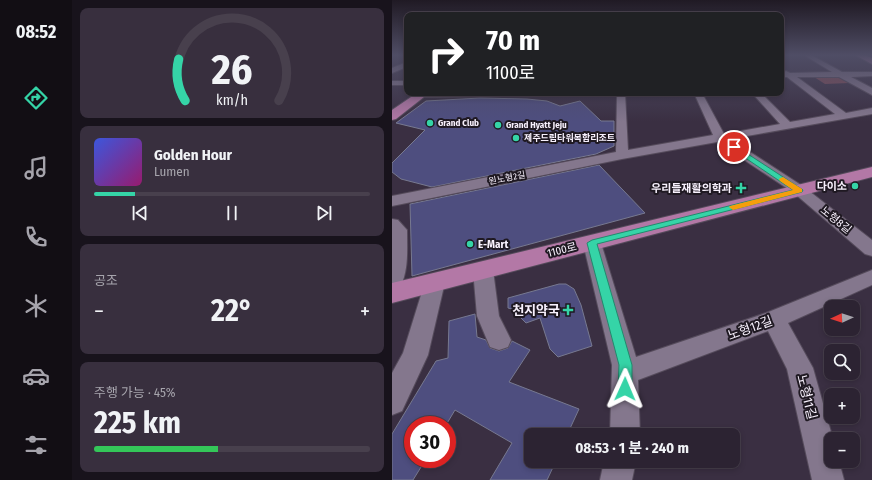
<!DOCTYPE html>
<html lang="ko">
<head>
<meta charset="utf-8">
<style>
  :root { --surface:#2c2332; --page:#382f3e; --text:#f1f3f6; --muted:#a6a4ac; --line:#48404d; --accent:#35d4a7 }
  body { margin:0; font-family:"Fira Sans Condensed","Noto Sans KR",sans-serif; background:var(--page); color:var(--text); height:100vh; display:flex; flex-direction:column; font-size:15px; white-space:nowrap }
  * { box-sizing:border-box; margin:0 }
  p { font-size:13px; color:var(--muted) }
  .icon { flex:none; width:22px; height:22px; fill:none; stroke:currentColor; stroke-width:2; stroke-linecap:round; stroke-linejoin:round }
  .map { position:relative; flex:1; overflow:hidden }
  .drawer { display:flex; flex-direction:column; gap:8px; padding:8px; background:#18131c; width:320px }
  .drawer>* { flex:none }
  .banner { position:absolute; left:12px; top:12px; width:380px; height:84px; border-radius:8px; box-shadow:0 2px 6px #0003,0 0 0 1px var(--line); background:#202124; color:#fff; overflow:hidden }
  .needle { width:26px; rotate:267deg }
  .controls { position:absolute; left:432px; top:300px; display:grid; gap:8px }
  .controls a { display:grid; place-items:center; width:36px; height:36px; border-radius:8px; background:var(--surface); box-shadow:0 2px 6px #0003,0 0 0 1px var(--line); font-size:20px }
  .speed { position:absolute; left:12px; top:416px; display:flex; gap:8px; font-size:20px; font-weight:700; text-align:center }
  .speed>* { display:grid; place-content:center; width:52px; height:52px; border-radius:50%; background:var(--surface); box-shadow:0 2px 6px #0003,0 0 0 1px var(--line); line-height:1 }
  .speed .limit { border:6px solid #d22; background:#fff; color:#111 }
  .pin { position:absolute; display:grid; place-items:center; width:34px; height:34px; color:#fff; margin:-17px; border:2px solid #fff; border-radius:50%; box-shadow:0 1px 4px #0007 }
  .me { position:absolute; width:44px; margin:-22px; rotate:1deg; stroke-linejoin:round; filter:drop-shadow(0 0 3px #0008) }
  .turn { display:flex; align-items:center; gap:14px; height:84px; padding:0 16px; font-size:18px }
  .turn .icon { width:52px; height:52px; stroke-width:2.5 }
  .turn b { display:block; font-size:28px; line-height:34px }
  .big { font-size:30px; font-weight:700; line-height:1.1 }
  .drawer .widget { flex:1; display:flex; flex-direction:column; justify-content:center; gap:6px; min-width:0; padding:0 14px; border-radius:8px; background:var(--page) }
  .drawer .dial { align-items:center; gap:0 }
  .dial svg { height:104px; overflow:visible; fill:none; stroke:var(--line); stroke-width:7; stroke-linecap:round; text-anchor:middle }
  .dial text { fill:var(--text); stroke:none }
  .song { display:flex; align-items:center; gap:12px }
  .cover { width:48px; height:48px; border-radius:6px; background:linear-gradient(135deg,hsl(230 70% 55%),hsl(320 70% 35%)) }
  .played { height:4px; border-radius:2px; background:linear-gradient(90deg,var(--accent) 15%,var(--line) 15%) }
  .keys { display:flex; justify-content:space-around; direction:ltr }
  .heat { display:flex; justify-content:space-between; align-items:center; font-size:22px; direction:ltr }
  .charge { height:6px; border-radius:3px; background:linear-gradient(90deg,#34c759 45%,var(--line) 0) }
  .trip { position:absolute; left:132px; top:428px; width:216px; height:40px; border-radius:8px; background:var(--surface); box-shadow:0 2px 6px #0003,0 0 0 1px var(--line); font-weight:700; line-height:40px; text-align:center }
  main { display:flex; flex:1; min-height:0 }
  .menu { display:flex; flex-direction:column; width:72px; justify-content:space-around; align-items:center; background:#120e14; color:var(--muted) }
  .menu .icon { width:28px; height:28px }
  .menu .active { color:var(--accent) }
  .menu b { font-size:18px; color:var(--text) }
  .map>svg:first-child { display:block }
  .green { fill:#834b55 }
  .building { fill:#4e4e7f; stroke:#777990 }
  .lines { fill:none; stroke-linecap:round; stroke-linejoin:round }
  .minor-casing { stroke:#554b5b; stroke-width:2 }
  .major-casing { stroke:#554b5b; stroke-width:2 }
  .minor { fill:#84778d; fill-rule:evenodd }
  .major { fill:#b378a6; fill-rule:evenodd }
  .route { fill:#35d4a7; stroke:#228a6d }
  .slow { fill:#f59e0b }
  .poi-dot { fill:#35d4a7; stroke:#1f1922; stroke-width:1.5 }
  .labels { text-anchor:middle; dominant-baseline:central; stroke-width:4; stroke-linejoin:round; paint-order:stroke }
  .far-poi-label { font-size:9px; font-weight:bold; fill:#f8f1fd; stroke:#1f1922; text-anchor:start }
  .far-street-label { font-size:9px; fill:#f8f1fd; stroke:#1f1922 }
  .poi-label { font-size:11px; font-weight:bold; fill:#f8f1fd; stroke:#1f1922; text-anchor:end }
  .street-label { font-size:11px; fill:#f8f1fd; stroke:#1f1922 }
  .near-poi-label { font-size:13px; font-weight:bold; fill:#f8f1fd; stroke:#1f1922; text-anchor:end }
  .near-street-label { font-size:13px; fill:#f8f1fd; stroke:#1f1922 }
</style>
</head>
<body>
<main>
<nav class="menu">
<b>08:52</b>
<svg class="icon active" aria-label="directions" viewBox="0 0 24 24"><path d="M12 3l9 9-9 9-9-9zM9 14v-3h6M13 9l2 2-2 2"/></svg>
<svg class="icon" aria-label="music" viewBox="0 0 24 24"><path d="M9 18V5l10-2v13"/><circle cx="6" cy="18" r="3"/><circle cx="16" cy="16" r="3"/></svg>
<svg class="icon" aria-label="phone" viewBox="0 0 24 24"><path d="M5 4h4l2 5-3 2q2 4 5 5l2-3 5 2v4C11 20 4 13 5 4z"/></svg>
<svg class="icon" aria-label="climate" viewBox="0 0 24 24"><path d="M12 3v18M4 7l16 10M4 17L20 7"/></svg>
<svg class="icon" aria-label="car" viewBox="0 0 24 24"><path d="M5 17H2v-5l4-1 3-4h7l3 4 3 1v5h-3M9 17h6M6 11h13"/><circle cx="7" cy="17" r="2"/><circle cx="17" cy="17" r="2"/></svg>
<svg class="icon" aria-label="filters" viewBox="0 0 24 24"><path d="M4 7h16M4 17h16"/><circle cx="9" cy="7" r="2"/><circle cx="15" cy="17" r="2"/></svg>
</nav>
<section class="drawer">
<div class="widget dial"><svg viewBox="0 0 100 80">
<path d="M14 69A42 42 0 1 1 86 69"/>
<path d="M14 69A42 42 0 0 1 9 37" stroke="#35d4a7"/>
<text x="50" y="56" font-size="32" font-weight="700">26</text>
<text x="50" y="72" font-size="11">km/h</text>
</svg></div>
<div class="widget">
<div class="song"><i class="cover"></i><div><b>Golden Hour</b><p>Lumen</p></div></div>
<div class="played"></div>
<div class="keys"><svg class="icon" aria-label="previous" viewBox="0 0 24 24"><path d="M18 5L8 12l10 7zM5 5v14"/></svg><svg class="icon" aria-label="pause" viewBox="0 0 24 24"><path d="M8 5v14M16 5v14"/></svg><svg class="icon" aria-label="next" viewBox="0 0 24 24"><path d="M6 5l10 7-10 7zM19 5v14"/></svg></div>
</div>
<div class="widget"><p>공조</p>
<div class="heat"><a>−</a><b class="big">22°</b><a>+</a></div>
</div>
<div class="widget"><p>주행 가능 · 45%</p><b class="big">225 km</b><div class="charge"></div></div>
</section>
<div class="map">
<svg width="480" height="480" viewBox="0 0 480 480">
  <rect width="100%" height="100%" fill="#3a2f42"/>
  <path class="green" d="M419 75H441L457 83 433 84Z"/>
  <g class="building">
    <path d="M88 98 135 99 155 101 168 106 188 101 209 121H222V146L204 154 40 187 9 179 0 172V163L33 130 4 123 34 101Z"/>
    <path d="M207 165 253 213 20 276 18 204Z"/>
    <path d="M167 284H174L182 289 189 305 200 346 166 357 158 349 148 318 134 323 120 309 116 308V298Z"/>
    <path d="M83 314 85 337 94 340 98 348 107 351 116 348 120 341 138 350 117 382 187 409 175 435H139V461H164L155 480H98L120 443 63 410 54 425H21V459H34L21 480H0V434L44 361 56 358 57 321Z"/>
  </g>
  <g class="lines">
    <defs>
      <g id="minor">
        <path d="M412 55H419L450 72H480V76L459 77 480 88V95L447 77H405L454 113 480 108V114L338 139 412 187 480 240V256L473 254 402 193 325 142 230 159 0 206V196L224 152 225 93H233L236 150 321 135 302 93H310L332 134 388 124 360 93H369L398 122 443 114 395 77H389V73L394 71 398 73 440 72Z"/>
        <path d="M15 62V67L0 73V68Z"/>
        <rect x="0" y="81" width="15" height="4"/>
        <path d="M28 93H114L110 96 32 97 29 96Z"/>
        <path d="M0 219 6 220 15 230C15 250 17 272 7 289L0 292Z"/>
        <path d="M200 237 206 239 209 243 244 357 374 313 480 270V285L396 323 421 368 441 439H439V461H447L452 480H420L395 369 376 331 246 380 248 435H218L220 365 191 243 194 239Z"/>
        <path d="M91 263 98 265 101 270 107 316 119 340 116 347 107 350 98 347 85 316 81 270 84 265Z"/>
        <path d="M43 275 50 277 53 282 36 355 10 411 0 415V373L11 353 33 282 36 277Z"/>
        <path d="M212 461H244L240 480H208Z"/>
      </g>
      <g id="major">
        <path d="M463 55H473L480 58V64Z"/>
        <path d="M25 93H37L4 119 0 120V110Z"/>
        <path d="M480 167V177L0 303V283Z"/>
      </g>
    </defs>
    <use href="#minor" class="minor-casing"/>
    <use href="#major" class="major-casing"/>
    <use href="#minor" class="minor"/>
    <use href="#major" class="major"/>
  </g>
  <linearGradient id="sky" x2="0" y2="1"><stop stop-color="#201a24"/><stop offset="0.45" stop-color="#4f4d65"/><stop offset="1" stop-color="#4f4d65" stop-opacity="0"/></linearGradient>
  <rect width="480" height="122" fill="url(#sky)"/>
  <path class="route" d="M342 145 411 190 410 192 205 244 240 365V389L238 393 233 395 228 393 226 389 227 365 195 243 200 240 401 190 340 149 339 147Z"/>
  <path class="slow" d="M391 177 410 189V192L341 210 337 207 338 206 401 190 388 181 387 179Z"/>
  <g class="poi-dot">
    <circle cx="38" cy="123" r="4"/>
    <circle cx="106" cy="125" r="4"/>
    <circle cx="124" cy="138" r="4"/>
    <circle cx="463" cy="186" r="4"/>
    <path d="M347 182h4v4h4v4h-4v4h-4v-4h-4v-4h4z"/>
    <circle cx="78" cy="244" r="4"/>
    <path d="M174 304h4v4h4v4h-4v4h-4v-4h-4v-4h4z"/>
  </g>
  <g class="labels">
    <g class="far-poi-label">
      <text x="46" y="123">Grand Club</text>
      <text x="114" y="125">Grand Hyatt Jeju</text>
      <text x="132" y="138">제주드림타워복합리조트</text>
    </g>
    <g class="far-street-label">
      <text transform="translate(115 178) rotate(-11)">원노형2길</text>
    </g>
    <g class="poi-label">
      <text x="455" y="186">다이소</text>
      <text x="340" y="188">우리들재활의학과</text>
      <text x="86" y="244" text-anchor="start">E-Mart</text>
    </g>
    <g class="street-label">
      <text transform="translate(444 220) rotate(39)">노형8길</text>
      <text transform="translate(170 250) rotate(-14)">1100로</text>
    </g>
    <g class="near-poi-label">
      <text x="168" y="310">천지약국</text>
    </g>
    <g class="near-street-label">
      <text transform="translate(358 328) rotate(-20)">노형12길</text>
      <text transform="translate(415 397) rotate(76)">노형11길</text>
    </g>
  </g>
</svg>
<div class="controls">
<a><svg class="needle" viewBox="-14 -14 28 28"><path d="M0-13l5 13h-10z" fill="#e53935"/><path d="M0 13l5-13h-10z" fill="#a6a4ac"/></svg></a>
<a><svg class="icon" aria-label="search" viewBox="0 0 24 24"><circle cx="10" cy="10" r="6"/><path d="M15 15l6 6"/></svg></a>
<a>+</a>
<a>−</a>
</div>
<div class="speed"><div class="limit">30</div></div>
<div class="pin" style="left:342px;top:147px;background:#d93025"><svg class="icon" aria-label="arrive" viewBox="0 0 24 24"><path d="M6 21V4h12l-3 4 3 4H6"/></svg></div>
<svg class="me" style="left:233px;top:389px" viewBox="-20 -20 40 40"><path d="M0-17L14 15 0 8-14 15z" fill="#35d4a7" stroke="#fff" stroke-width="4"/></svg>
<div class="trip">08:53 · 1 분 · 240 m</div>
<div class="banner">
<div class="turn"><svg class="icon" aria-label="right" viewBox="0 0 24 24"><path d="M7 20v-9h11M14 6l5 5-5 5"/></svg><div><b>70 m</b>1100로</div></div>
</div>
</div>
</main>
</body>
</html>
